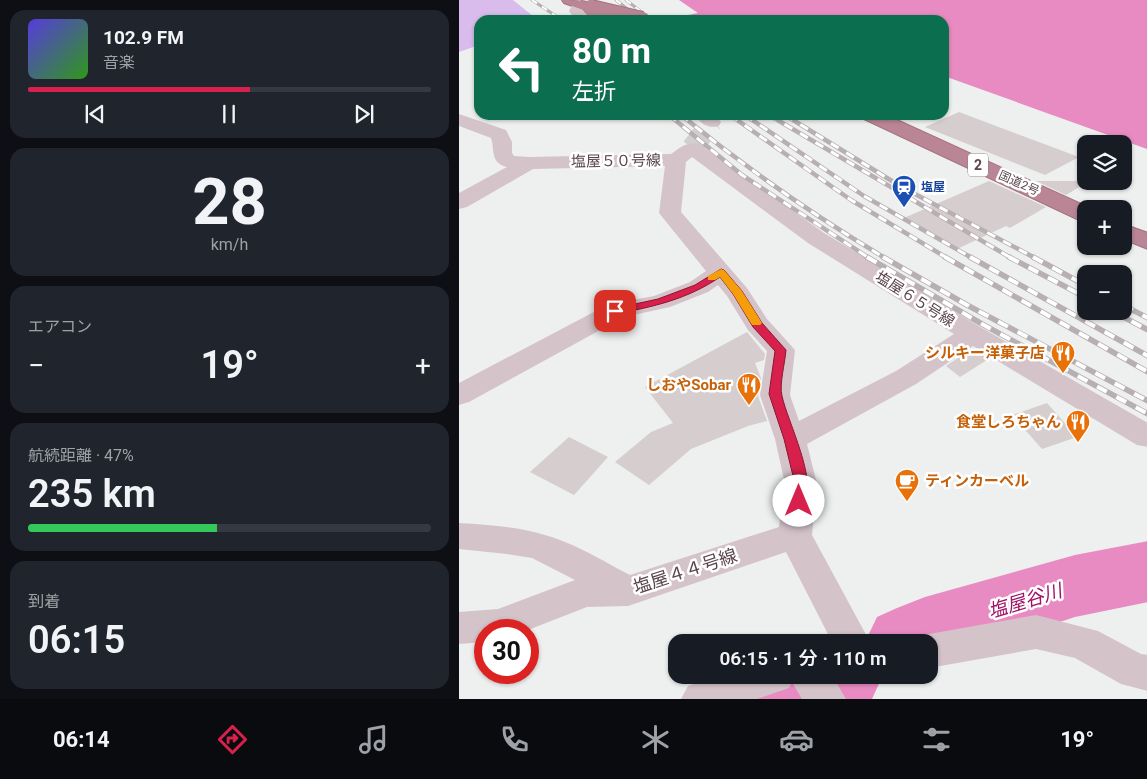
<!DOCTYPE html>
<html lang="ja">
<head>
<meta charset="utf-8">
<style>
  :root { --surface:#171b24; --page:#20242c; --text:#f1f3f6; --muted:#9ea1a6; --line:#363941; --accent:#d7204b }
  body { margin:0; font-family:Roboto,"Noto Sans JP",sans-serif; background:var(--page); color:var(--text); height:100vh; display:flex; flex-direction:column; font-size:19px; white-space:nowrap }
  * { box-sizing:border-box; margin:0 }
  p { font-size:16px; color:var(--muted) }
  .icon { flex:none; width:28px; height:28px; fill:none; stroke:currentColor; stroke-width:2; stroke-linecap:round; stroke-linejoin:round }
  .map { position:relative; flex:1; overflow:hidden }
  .panel { display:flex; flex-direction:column; gap:10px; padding:10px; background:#0d0f14; width:459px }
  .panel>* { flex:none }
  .guide { position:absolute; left:15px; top:15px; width:475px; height:105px; border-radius:15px; box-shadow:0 1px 4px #0004; background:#0b6e4f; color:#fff; overflow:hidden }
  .buttons { position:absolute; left:618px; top:135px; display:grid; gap:10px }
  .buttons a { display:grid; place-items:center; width:55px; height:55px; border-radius:10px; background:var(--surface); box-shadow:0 1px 4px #0004; font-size:25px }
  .speed { position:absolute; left:15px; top:619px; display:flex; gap:10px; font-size:25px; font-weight:700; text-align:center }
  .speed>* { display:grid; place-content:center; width:65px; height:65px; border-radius:50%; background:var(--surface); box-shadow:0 1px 4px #0004; line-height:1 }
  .speed .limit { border:8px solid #d22; background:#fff; color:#111 }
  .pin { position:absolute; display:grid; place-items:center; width:42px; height:42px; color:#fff; margin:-21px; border-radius:10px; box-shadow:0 2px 8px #0006 }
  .me { position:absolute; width:55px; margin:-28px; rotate:0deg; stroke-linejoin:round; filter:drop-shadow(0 0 4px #0008) }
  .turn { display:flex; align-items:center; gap:18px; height:105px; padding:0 15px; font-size:22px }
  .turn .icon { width:65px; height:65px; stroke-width:2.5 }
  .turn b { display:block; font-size:35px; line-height:42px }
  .big { font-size:38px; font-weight:600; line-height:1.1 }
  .panel .tile { flex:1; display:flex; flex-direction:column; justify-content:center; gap:8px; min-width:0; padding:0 18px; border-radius:15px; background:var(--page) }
  .panel .dial { align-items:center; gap:0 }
  .dial b { font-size:65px; line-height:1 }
  .song { display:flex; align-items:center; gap:15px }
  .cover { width:60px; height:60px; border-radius:8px; background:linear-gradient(135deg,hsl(250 70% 55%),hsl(110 70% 35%)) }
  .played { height:5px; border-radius:2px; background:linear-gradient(90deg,var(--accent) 55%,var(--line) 55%) }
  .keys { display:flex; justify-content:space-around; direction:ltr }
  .heat { display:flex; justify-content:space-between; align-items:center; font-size:28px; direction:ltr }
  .charge { height:8px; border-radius:4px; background:linear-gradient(90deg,#34c759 47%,var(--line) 0) }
  .trip { position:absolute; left:209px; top:634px; width:270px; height:50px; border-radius:15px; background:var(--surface); box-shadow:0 1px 4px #0004; font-weight:600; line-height:50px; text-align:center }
  .tabs { display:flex; height:80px; justify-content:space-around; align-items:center; background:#090b0e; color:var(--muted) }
  .tabs .icon { width:35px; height:35px }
  .tabs .selected { color:var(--accent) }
  .tabs b { font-size:22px; color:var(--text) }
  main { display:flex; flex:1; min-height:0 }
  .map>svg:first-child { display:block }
  .green { fill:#d9bcec }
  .water { fill:#e88bc2 }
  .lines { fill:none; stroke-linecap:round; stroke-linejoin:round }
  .river { fill:#e88bc2; fill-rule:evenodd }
  .building { fill:#d5cdce }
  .minor-tunnel { stroke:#d0cece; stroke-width:21; stroke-dasharray:21 11; stroke-linecap:butt }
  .highway-casing { stroke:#a67280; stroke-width:2 }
  .minor { fill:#d4c4c9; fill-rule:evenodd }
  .highway { fill:#ba8695; fill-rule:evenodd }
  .rail-far2-casing { stroke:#b7afb1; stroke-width:3 }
  .rail-far1-casing { stroke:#b7afb1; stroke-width:4.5 }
  .rail-casing { stroke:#b7afb1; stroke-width:5.5 }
  .rail-far2 { stroke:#fff; stroke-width:2; stroke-dasharray:6; stroke-linecap:butt }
  .rail-far1 { stroke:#fff; stroke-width:3; stroke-dasharray:9; stroke-linecap:butt }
  .rail { stroke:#fff; stroke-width:4; stroke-dasharray:11; stroke-linecap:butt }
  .highway-bridge-casing { stroke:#a67280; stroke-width:18; stroke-linecap:butt }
  .highway-bridge { stroke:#ba8695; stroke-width:16 }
  .route { fill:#d7204b; stroke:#8c1531 }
  .slow { fill:#f59e0b }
  .labels { text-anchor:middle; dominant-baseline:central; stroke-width:5; stroke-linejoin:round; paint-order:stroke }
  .far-street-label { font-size:12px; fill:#5a464c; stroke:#fff }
  .far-transit-label { font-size:12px; font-weight:bold; fill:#164399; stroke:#fff; text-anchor:start }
  .shield { fill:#fff; stroke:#8c7e82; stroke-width:1 }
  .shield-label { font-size:14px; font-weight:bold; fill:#5a464c }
  .street-label { font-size:15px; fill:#5a464c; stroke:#fff }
  .food-label { font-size:15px; font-weight:bold; fill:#c56008; stroke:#fff; text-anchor:end }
  .near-street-label { font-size:18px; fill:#5a464c; stroke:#fff }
  .near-water-label { font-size:19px; font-style:italic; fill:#a11266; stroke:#fff }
</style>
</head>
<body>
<main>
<section class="panel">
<div class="tile">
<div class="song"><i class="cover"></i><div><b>102.9 FM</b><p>音楽</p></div></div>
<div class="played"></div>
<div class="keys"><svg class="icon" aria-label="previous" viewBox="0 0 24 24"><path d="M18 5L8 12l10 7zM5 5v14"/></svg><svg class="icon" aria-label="pause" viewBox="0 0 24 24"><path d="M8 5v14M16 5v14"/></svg><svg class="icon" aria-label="next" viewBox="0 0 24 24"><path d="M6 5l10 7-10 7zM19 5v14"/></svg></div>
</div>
<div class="tile dial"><b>28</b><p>km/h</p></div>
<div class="tile"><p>エアコン</p>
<div class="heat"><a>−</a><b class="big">19°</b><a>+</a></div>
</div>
<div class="tile"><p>航続距離 · 47%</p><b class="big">235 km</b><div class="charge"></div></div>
<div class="tile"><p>到着</p><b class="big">06:15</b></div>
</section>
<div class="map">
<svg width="689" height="699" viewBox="0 0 689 699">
  <rect width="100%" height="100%" fill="#edf0ee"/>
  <path class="green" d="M0 0H54L79 20H20V45L0 52Z"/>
  <path class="water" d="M220 0H688V149L485 76V20H243L233 18 229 15 239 13Z"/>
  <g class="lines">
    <g class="river">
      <path d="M689 541V602L616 617 491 658 470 669V642H406L418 617 438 608 466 597 616 555Z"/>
      <path d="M382 637 396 642H367Z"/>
      <path d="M283 675H424L413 699H272Z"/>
      <path d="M441 675H453L447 677Z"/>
    </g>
  </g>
  <g class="building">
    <path d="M500 112 537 126 620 157 586 175 466 127Z"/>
    <path d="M530 181 587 207 551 228 547 226 498 249 445 218Z"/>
    <path d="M577 181H630L607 195Z"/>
    <path d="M288 332 306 354 305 360 296 363 302 378 299 396 308 421 289 426 232 449 190 485 156 462 192 432 214 423 186 387Z"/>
    <path d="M514 348 531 358 501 377 487 366Z"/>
    <path d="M588 403 618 437 583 449 553 415Z"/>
    <path d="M110 437 149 457 115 495 71 472Z"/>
  </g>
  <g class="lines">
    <path class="minor-tunnel" d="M233 148 253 122"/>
    <defs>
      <g id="highway">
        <path d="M103 0C115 0 131 0 139 8L137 11H127L105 3Z"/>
        <path d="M403 115H427L633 209H626V221L618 219 405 119Z"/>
        <path d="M664 224 689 233V249L664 239Z"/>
      </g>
    </defs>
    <use href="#highway" class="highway-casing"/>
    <g class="minor">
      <path d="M121 0 127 4 124 11 131 20H116L110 11 115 1Z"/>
      <path d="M0 114 47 130 53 142V153L55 156 70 157 212 154C222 147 228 141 240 144L365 233 523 328 689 423V447L678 445 514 346 457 384 348 444 358 484 353 535 411 642H373L327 552 169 606 128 607 69 630H26V642L0 644V612L39 609 116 580 73 558 48 554 0 549V523C36 525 72 528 106 542 129 551 149 564 171 575L320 527 326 484 316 439 301 395 308 351 289 330 268 296 259 285 249 292 211 307 165 317 10 402 0 405V383L148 305 195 296 231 282 247 271 200 213 206 166 74 169 8 207 0 209V193L48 167C31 163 36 150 32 138L0 126ZM233 157 349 243 495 334 437 371 340 421 331 395 336 350 308 319 288 288 222 212 227 162Z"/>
      <path d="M236 115H256L262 122 260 126C249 129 242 124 236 115Z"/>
      <path d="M577 615 639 631 682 654 689 655V691L662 684 616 658 577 649 470 668V642H454L456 639 470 634Z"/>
      <path d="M259 675H373L387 699H343L333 682 330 688 298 699H222L229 686Z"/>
    </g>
    <use href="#highway" class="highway"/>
    <defs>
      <g id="rail-far2">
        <path d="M73 0 103 20"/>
        <path d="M131 0 156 20"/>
        <path d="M157 0 171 11"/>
        <path d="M167 0 193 20"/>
        <path d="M152 8 166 20"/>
      </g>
      <g id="rail-far1">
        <path d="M210 115 283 175 410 258"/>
        <path d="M222 115C287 168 354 215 426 258"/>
        <path d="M271 115 392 200 488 258"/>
        <path d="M286 115 405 196 513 258"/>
        <path d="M310 115 552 258"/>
        <path d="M326 115 441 186 576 258"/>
      </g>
      <g id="rail">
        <path d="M408 257 523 324 689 414"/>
        <path d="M424 257 508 305 689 401"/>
        <path d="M486 257 689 372"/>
        <path d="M511 257 689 356"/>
        <path d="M550 257 626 297"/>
        <path d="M574 257 626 285"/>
        <path d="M664 305 689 318"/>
        <path d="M653 311 689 330"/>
      </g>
    </defs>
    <use href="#rail-far2" class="rail-far2-casing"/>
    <use href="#rail-far1" class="rail-far1-casing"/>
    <use href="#rail" class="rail-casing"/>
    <use href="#rail-far2" class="rail-far2"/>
    <use href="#rail-far1" class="rail-far1"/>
    <use href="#rail" class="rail"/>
    <defs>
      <path id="highway-bridge" d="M132 8 183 20"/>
    </defs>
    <use href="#highway-bridge" class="highway-bridge-casing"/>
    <use href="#highway-bridge" class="highway-bridge"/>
  </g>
  <path class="route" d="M262 269 265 270 283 291 303 323 327 350C326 363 320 385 323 396 329 423 359 480 345 505L340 506 335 505 333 501 336 484 325 439 310 394 316 351 294 327 274 294 261 277C229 299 194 307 156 314L151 311 153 309 199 299 236 285Z"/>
  <path class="slow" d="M262 269 265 270 283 291 303 323 301 325H293L274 294 261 277 256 280H249V276Z"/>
  <defs>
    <symbol id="station-pin" viewBox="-11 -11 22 30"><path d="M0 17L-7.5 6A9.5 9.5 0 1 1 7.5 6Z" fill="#1a4fb4" stroke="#fff"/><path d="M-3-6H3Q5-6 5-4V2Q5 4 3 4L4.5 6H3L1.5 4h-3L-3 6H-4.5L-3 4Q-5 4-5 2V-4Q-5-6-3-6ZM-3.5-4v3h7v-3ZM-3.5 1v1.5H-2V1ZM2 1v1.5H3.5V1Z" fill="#fff"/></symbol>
    <symbol id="restaurant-pin" viewBox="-11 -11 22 30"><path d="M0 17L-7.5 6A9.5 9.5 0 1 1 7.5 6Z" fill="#e8710a" stroke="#fff"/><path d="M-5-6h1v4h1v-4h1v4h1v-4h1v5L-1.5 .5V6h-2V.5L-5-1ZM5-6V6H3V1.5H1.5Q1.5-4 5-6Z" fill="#fff"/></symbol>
    <symbol id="cafe-pin" viewBox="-11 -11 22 30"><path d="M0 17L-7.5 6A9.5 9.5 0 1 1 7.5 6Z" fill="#e8710a" stroke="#fff"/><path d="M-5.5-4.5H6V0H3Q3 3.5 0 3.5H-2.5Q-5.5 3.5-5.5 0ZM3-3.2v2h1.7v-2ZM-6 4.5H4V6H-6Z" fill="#fff"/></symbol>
  </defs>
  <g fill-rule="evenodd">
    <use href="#station-pin" x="431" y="173" width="28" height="38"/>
    <use href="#restaurant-pin" x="590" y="339" width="28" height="38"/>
    <use href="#restaurant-pin" x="276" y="371" width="28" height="38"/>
    <use href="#restaurant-pin" x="605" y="408" width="28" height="38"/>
    <use href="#cafe-pin" x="434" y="467" width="28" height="38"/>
  </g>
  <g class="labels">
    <g class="far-street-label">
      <text transform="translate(560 183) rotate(24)">国道2号</text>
    </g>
    <g class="far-transit-label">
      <text x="462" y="187">塩屋</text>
    </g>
    <rect class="shield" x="509" y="153.5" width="20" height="23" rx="4"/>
    <g class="shield-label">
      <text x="519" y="165">2</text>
    </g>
    <g class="street-label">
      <text transform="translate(157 161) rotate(-1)">塩屋５０号線</text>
      <text transform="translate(456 299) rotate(32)">塩屋６５号線</text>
    </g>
    <g class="food-label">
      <text x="586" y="353">シルキー洋菓子店</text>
      <text x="272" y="385">しおやSobar</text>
      <text x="602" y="422">食堂しろちゃん</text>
      <text x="466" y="481" text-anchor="start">ティンカーベル</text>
    </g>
    <g class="near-street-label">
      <text transform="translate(226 571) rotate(-18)">塩屋４４号線</text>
    </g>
    <g class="near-water-label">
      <text transform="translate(566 601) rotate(-17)">塩屋谷川</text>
    </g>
  </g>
</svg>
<div class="buttons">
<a><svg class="icon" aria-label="layers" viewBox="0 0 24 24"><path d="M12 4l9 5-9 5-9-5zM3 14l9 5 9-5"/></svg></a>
<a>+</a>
<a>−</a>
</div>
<div class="speed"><div class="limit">30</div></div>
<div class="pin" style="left:156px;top:311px;background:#d93025"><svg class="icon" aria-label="arrive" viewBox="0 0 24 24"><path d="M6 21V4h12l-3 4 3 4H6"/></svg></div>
<svg class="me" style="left:340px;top:501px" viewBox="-20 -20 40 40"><circle r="19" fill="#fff"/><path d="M0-13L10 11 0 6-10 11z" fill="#d7204b"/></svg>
<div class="trip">06:15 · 1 分 · 110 m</div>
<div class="guide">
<div class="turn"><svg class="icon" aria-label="left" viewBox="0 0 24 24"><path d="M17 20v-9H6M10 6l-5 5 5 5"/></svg><div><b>80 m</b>左折</div></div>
</div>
</div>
</main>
<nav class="tabs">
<b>06:14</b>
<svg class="icon selected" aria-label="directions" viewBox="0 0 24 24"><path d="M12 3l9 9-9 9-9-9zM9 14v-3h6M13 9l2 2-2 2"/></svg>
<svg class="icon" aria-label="music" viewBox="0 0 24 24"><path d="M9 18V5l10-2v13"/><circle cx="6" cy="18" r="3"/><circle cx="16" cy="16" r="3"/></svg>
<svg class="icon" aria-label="phone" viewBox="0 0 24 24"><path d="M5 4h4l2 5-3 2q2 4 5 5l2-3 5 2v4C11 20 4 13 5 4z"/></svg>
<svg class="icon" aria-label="climate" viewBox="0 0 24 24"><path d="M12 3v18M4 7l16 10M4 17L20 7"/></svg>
<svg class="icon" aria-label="car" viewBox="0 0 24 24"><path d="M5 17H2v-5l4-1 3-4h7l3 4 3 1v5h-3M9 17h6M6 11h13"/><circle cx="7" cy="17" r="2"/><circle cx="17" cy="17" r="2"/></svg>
<svg class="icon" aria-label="filters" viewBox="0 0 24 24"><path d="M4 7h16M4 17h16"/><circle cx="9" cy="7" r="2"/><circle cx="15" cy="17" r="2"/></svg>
<b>19°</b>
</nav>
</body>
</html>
